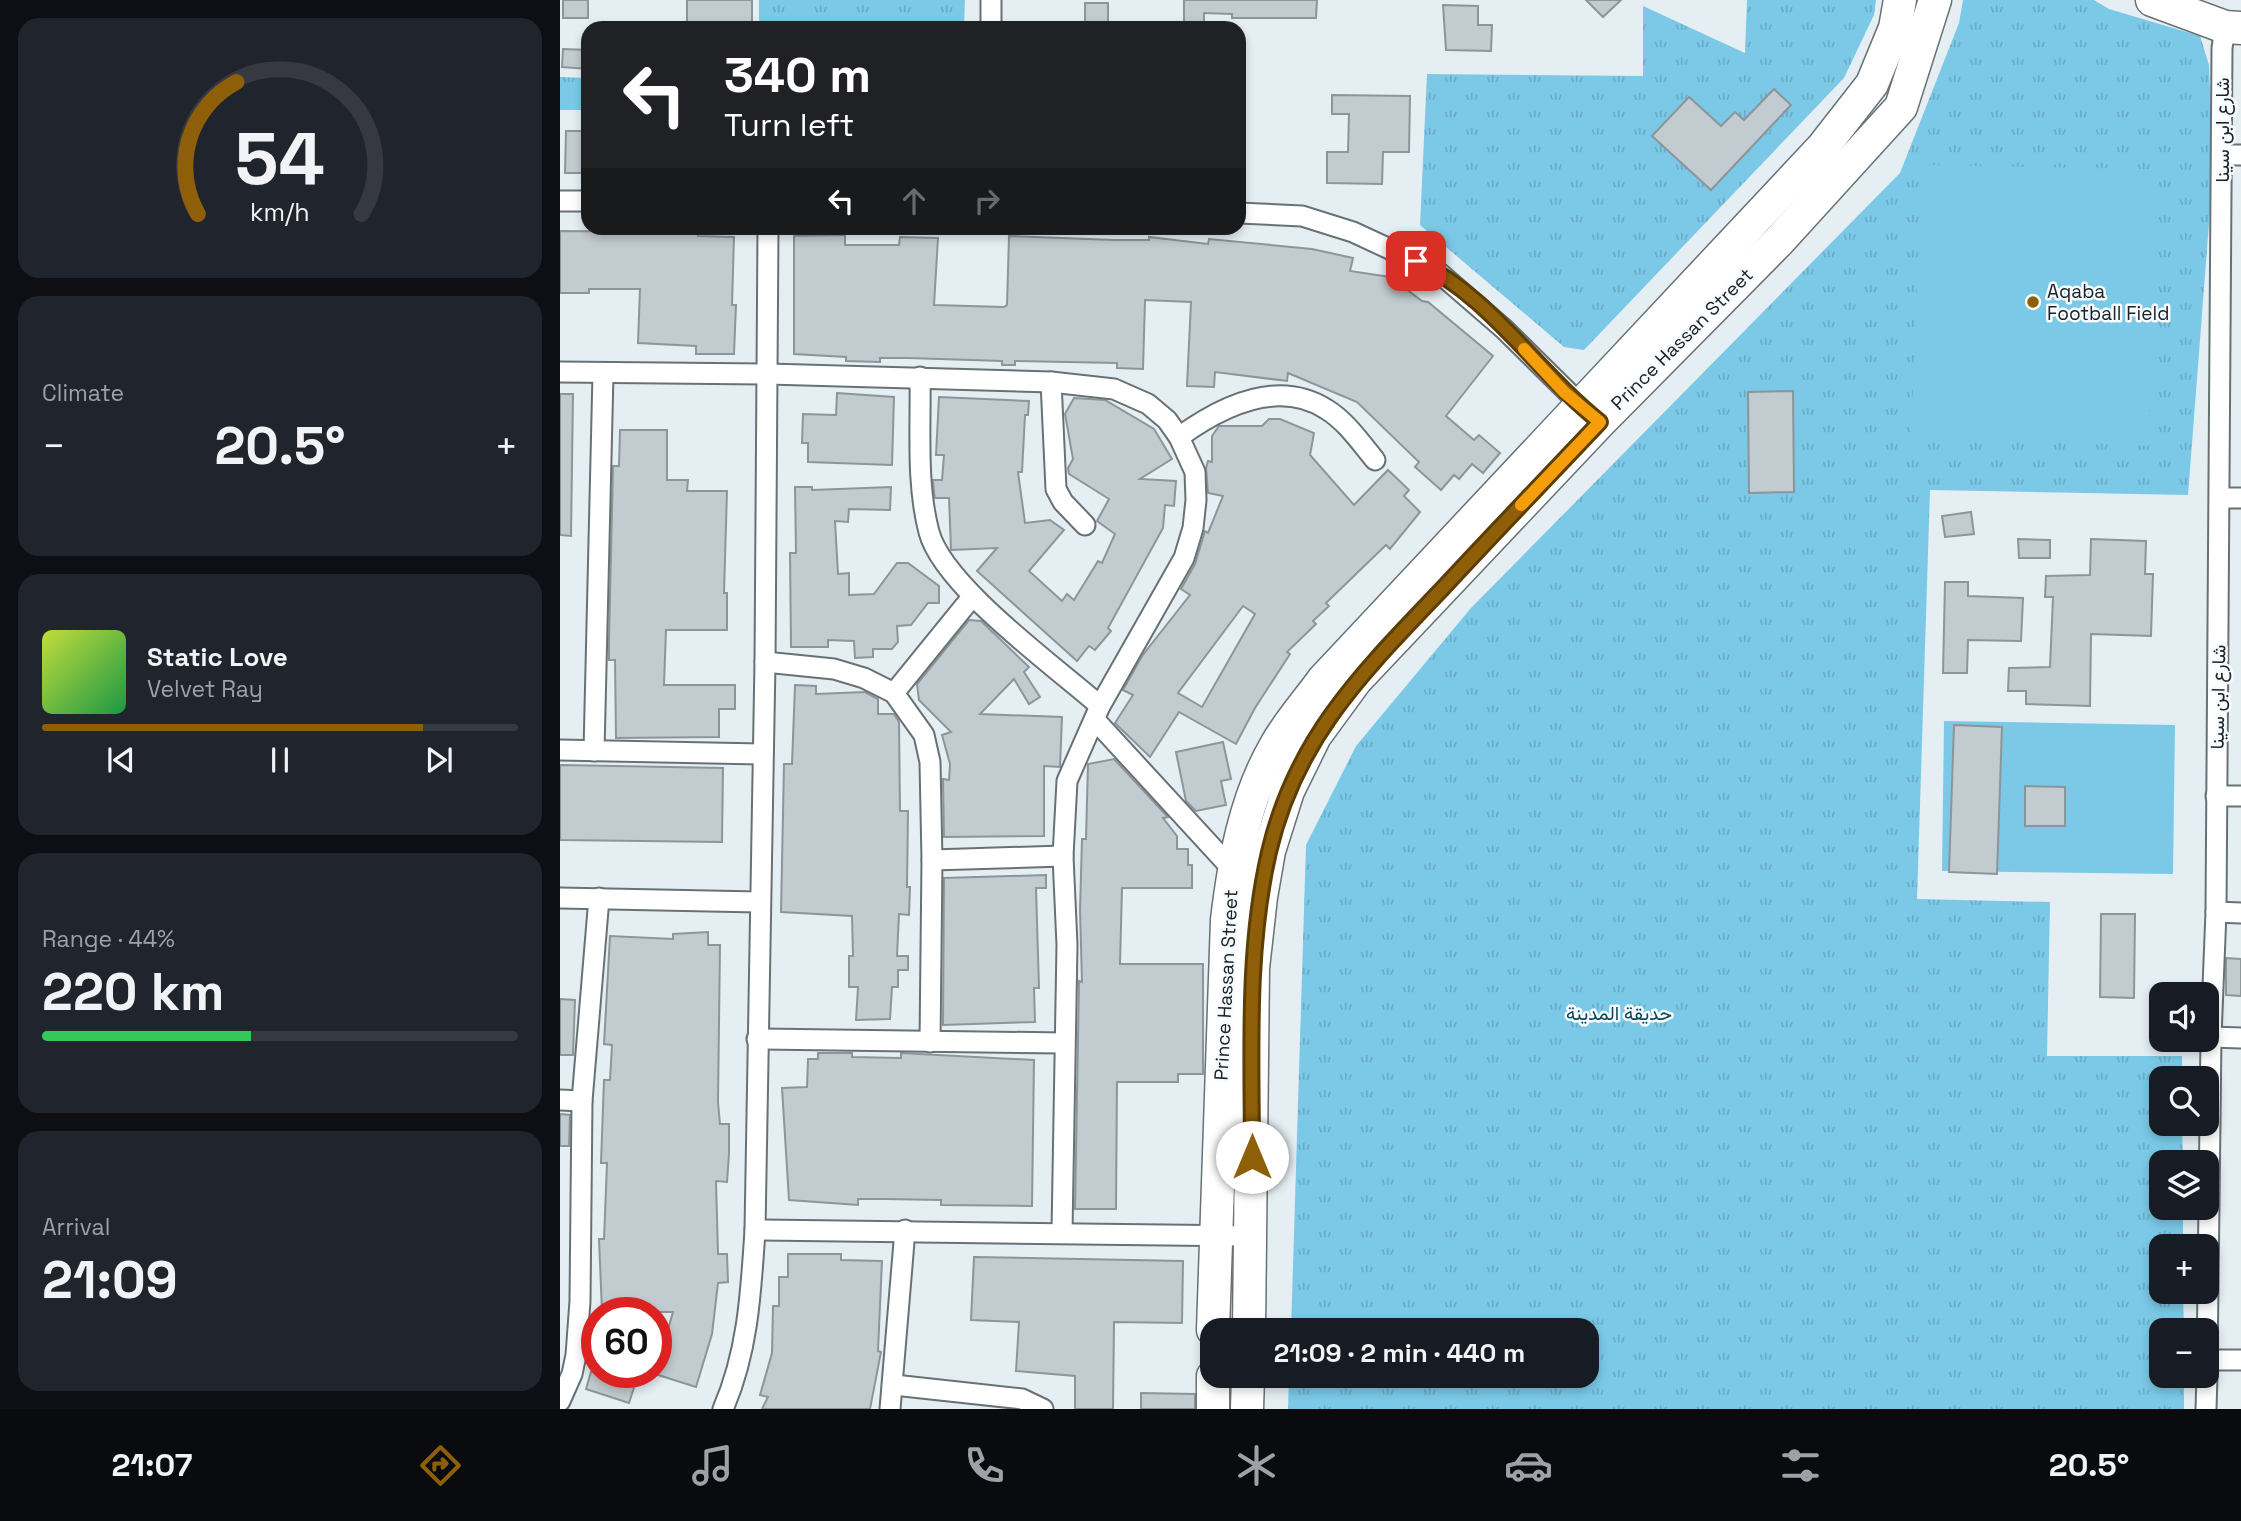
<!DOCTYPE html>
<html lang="en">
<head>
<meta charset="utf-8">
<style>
  :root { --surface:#171b24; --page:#20242c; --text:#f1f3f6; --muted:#9ea1a6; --line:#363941; --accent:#8e5f08 }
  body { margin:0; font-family:"Space Grotesk",Vazirmatn,sans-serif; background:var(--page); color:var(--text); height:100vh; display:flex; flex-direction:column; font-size:26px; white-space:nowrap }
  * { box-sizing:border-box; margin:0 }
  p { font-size:23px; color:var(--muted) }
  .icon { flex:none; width:38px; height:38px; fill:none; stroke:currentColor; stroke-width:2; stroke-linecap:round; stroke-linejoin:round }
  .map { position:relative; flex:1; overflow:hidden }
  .details { display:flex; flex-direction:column; gap:18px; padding:18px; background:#0d0f14; width:560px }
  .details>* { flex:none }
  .hud { position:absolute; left:21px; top:21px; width:665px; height:214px; border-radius:21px; box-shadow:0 4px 10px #0003; background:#202124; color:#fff; overflow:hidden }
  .fabs { position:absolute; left:1589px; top:982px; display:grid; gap:14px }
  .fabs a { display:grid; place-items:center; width:70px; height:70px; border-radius:14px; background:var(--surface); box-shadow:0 4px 10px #0003; font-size:35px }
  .speed { position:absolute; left:21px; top:1297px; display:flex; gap:14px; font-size:35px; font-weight:700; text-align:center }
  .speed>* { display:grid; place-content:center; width:91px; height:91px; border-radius:50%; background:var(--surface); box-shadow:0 4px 10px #0003; line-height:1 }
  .speed .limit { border:10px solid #d22; background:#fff; color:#111 }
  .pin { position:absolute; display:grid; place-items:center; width:60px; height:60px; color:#fff; margin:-30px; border-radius:14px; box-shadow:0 4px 10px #0006 }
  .me { position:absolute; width:77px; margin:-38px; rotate:0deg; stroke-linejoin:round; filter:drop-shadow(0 0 5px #0008) }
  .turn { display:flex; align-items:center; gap:24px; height:147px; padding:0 28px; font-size:32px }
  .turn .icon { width:91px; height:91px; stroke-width:2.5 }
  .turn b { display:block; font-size:49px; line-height:60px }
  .lanes { display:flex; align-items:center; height:66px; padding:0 28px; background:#0003; justify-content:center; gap:35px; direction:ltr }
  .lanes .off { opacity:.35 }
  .big { font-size:52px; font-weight:700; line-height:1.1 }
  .details .card { flex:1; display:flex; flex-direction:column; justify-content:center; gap:10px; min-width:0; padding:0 24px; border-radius:21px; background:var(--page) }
  .details .dial { align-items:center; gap:0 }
  .dial svg { height:182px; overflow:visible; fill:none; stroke:var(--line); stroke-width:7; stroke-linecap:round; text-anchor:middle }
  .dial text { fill:var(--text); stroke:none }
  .song { display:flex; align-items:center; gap:21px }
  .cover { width:84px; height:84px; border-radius:10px; background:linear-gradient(135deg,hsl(70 70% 55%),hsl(140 70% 35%)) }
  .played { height:7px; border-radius:4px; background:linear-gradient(90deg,var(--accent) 80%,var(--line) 80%) }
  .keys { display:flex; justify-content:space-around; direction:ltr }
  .heat { display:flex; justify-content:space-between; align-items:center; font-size:38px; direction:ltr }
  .charge { height:10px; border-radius:5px; background:linear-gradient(90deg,#34c759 44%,var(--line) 0) }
  .trip { position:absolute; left:640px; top:1318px; width:399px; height:70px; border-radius:21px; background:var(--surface); box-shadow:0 4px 10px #0003; font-weight:700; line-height:70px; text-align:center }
  .tabs { display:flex; height:112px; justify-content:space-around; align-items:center; background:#090b0e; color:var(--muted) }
  .tabs .icon { width:49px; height:49px }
  .tabs .current { color:var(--accent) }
  .tabs b { font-size:32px; color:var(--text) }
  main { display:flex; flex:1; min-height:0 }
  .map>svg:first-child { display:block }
  .park { fill:url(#park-tufts) }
  .pitch { fill:#7bc9e7 }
  .building { fill:#c2cbd0; stroke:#8c9599; stroke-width:2; fill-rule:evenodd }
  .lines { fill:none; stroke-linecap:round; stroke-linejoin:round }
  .street-casing { stroke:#687175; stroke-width:23 }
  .primary-casing { stroke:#687175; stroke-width:35 }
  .street { stroke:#fff; stroke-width:19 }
  .primary { stroke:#fff; stroke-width:32 }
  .route-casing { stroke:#5c3e05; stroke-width:18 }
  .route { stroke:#8e5f08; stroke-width:12 }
  .slow { stroke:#f59e0b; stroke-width:12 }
  .poi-dot { fill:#8e5f08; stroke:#f5fbfe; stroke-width:2.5 }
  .labels { text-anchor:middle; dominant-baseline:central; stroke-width:5; stroke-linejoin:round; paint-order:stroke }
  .street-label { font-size:19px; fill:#202325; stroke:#f5fbfe }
  .poi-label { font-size:19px; fill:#202325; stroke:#f5fbfe; text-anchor:start }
  .park-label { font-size:19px; fill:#0b4557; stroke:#f5fbfe }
</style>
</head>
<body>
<main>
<section class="details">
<div class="card dial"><svg viewBox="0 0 100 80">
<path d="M14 69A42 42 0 1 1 86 69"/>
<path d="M14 69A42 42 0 0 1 31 11" stroke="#8e5f08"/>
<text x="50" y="56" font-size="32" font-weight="700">54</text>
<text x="50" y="72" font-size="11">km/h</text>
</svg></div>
<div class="card"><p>Climate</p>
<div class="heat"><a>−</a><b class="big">20.5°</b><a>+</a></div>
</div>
<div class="card">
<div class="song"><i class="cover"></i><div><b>Static Love</b><p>Velvet Ray</p></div></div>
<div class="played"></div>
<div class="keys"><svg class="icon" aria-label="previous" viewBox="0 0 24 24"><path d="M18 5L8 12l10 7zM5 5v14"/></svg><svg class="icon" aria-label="pause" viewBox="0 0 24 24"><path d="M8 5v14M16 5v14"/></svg><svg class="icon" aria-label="next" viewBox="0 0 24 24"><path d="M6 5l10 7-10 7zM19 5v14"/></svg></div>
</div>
<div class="card"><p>Range · 44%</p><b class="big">220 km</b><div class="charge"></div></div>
<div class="card"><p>Arrival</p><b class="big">21:09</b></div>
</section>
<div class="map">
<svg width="1681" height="1409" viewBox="0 0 1681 1409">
  <defs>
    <pattern id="park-tufts" width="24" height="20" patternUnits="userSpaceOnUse" patternTransform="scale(1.75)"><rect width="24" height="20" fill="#7bc9e7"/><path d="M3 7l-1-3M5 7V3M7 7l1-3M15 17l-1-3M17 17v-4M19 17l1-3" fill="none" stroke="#6aacc6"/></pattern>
  </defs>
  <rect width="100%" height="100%" fill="#e5eff3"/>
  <g class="park">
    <path d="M199 0H405L404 28H199Z"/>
    <path d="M1187 0H1316L1314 15 1284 78 1024 350 1004 347 860 225 867 74 1083 76V6L1185 53Z"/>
    <path d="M1403 0H1534L1549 9 1640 36 1649 65 1653 172 1628 495 1370 490 1357 899 1490 902 1487 1056H1622V1078H1601V1124H1622L1623 1162H1601V1208H1623V1246H1601V1292H1623L1624 1330H1601V1376H1624V1409H728L729 1376H1027V1330H731L746 845 796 746 911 608 1340 173 1399 23Z"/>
    <path d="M0 77 28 78V110H0Z"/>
  </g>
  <g class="pitch">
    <path d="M1362 165 1590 169 1589 446 1351 435Z"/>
    <path d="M1384 721 1615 725 1613 874 1382 871Z"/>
  </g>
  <g class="building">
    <rect x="3" y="0" width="25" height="18"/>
    <rect x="127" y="0" width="65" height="28"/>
    <path d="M624 0H757L756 18H672V14L644 13V28H624Z"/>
    <path d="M1026 0H1061L1043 17Z"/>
    <rect x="525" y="3" width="23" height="25"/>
    <path d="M883 5 918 6V25H932L931 51 886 50Z"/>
    <path d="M3 49 28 50V69L2 67Z"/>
    <path d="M1214 89 1231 105 1151 190 1092 136 1129 97 1161 126 1175 112 1184 120Z"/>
    <path d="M772 95 850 96 849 152H823L822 184 767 183V152H788L789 114H772Z"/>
    <path d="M6 131H28V173H5Z"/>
    <path d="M0 231 138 232V236L174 237 172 305H176L174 354H136V346L78 343 80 289H29V293H0Z"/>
    <path d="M285 235V245H339L340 237 378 238 374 305 444 307 447 305 449 236 554 240H589V237L648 244 649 239 752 249 793 258 790 271 830 277 862 301 868 302 933 356 886 416 914 440 919 435 940 453 923 473 912 464 899 479 894 475 881 490 855 467 859 462 797 402 728 373 727 381 655 372 654 387 627 386 631 302 585 300 583 369 557 368V363L455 361V365H442V361L348 358H320V362L286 361V357L234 354V236Z"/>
    <path d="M1233 391 1234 492 1189 493 1188 392Z"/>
    <path d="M277 393 334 397 332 465 248 462V443H242L243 414 276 415Z"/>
    <path d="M0 394H13L11 536 0 535Z"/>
    <path d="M379 397 469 401 468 415H465L462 472H458L465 523 490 520 504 530 469 571 502 601 507 594 514 600 538 561 542 563 555 534 537 521 549 499 509 474 508 468 513 459 505 414 514 398 545 400 594 429 612 459 580 479 616 481 614 506 605 505 603 528 548 628 551 631 535 650 529 646 517 661 417 571 437 548 391 550 389 498H375L374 493 373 480H382L384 455H376Z"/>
    <path d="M709 419H720L754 433 750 455 794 505 828 470 849 490 844 496 860 512 830 549 826 545 766 603 769 606 753 621 756 624 727 652 730 654 695 708 676 744 619 712 590 757 555 723 573 695 563 690 582 656 630 595 621 589 635 564 645 531 648 533 663 496 648 493 646 468 648 461 652 462V436L659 426H702ZM683 606 695 614 642 707 618 693Z"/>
    <path d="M60 430H107V480H128L127 491H167L164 593H167V630H106L104 685H175V709H159V737L56 738 55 660H49V639L53 466H59Z"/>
    <path d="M235 487H252V490L331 487 330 510 289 509 288 522 275 521 278 574 289 573V595L314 594 337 563H348L379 586V603H368L351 625 337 626 338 642 332 649H313V657L295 658 294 641 268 640V647H231L230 553H236Z"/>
    <path d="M1411 512 1414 534 1385 537 1382 516Z"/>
    <path d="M1458 539 1490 540V558H1459Z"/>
    <path d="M1531 539 1586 541 1585 574H1593L1591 636 1531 634 1530 706 1466 704V691H1448L1449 668 1490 667 1493 597H1485L1486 576 1530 575Z"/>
    <path d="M1385 582H1408V596L1463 598 1461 641 1408 640 1407 673H1383Z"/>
    <path d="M409 620 421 621 469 667 464 672 480 697 469 704 454 679 420 714 502 717 500 767 484 766V836L384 837 383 779 389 780 390 764 382 735 391 732 359 700 357 684Z"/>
    <path d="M235 685 256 686V694L305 692 318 699V714H334L339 722 340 811H348L347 887H350L349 915 339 914 337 956H348V970H338V987H332L330 1019 296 1020 298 987H289V956H293L292 916 221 912 224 764H232Z"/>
    <path d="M1394 725 1442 727 1437 874 1389 872Z"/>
    <path d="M663 742 671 779 661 781 666 805 636 811 626 801 616 752Z"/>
    <path d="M554 759 608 817 603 818 617 836V849H628V865H632V888H562L560 964H643V1074H618V1082H557L556 1209H515L519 981 522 982 520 910 522 839H526L528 764Z"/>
    <path d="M0 765 163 768 162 842 0 840Z"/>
    <path d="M1465 786 1505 787V826H1465Z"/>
    <path d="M486 875V888H476L479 988H474L475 1022 383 1025 384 878Z"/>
    <path d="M1541 914H1575L1574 998 1540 997Z"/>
    <path d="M148 932V945H160L158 1102 160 1124H169V1154L167 1182 156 1181 158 1254H167L168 1282 158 1283 152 1334 136 1387 95 1374 113 1312H42L39 1239H44L47 1163H41L44 1080H50L52 1045 44 1044 50 936 113 939V934Z"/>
    <path d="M1666 958 1681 959V996L1666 995Z"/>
    <path d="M0 999 15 1000 13 1055H0Z"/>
    <path d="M258 1053H292V1057L341 1058V1053L474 1060 472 1206 381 1205V1200L325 1199H298V1205L229 1200 222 1088 247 1087 248 1059H258Z"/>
    <path d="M0 1114 10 1115 9 1146H0Z"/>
    <path d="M228 1254H281V1260L322 1261 318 1351 321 1352 310 1409H202L208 1397 200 1395 212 1353 213 1306H219V1277H228Z"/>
    <path d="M414 1257 623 1261 622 1323 554 1322 553 1409H515V1376L456 1371 459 1322 411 1320Z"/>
    <path d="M31 1372H79L69 1403 26 1389Z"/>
    <path d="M581 1393 635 1394V1409H581Z"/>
  </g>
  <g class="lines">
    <defs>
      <g id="street">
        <path d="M431 28V0"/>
        <path d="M1663 155H1681"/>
        <path d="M0 201H28"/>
        <path d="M679 213 742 216 793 232 877 271 944 329 1028 412"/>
        <path d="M0 372 208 374 491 382 554 389 588 404 607 420 619 437 635 472 636 500 633 528 624 558 540 706 507 781 503 856 507 945 502 1232"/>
        <path d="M360 377C361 427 356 483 369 532 383 586 496 667 540 706"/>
        <path d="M491 382 496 489 503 502 525 525"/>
        <path d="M619 437C659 408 717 378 766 409 786 421 800 442 815 460"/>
        <path d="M1661 498H1681"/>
        <path d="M205 662 274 669 304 678 334 693 364 735 370 762 372 860 370 1042"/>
        <path d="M334 693 412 597"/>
        <path d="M536 721 673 870"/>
        <path d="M0 750 201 754"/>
        <path d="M34 751 43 374"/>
        <path d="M1656 796H1681"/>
        <path d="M372 860 503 856"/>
        <path d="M0 898 199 902"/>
        <path d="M1656 912 1681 913"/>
        <path d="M1651 1037 1681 1038"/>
        <path d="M197 1039 504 1043"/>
        <path d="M0 1100 22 1101"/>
        <path d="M195 1230 690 1236"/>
        <path d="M1647 1360H1681"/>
        <path d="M1647 1368 1651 1037 1656 912 1662 48 1665 27"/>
        <path d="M334 1385 462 1399 483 1409"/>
        <path d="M0 1401 12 1374 16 1355 20 1301 22 1101 39 898"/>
        <path d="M163 1409C188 1352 191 1292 195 1230L205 662 208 228"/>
        <path d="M330 1409 345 1230"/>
        <path d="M1646 1409 1647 1376"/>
      </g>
      <g id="primary">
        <path d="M1592 0 1665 27 1681 28"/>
        <path d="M653 1330 667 920C674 861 685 798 716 745 729 722 748 701 763 680L1262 148 1312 84 1335 28 1340 0"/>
        <path d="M689 1330 693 968 701 897 709 851 728 791 755 736 796 680 1040 422 1219 241 1341 107 1375 0"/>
        <path d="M653 1409V1376"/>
        <path d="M687 1409 688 1376"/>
      </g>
    </defs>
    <use href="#street" class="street-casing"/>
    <use href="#primary" class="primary-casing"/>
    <use href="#street" class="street"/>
    <use href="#primary" class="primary"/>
  </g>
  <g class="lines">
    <defs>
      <path id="route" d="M692 1157C692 1056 686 951 709 852 736 736 805 670 884 587 935 532 988 477 1040 422 978 373 928 294 856 261"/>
    </defs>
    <use href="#route" class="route-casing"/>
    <use href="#route" class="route"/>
    <path class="slow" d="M961 505 1040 422 1004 392 964 349"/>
  </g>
  <circle class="poi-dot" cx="1473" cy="302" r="7"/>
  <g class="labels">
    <g class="street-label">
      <text transform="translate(1662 130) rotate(-90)">شارع ابن سينا</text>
      <text transform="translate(1122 339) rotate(-45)">Prince Hassan Street</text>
      <text transform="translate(1658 697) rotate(-89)">شارع ابن سينا</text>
      <text transform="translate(666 985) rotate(-87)">Prince Hassan Street</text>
    </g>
    <g class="poi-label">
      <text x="1487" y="291">Aqaba<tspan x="1487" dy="22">Football Field</tspan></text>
    </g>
    <g class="park-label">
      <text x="1059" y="1013">حديقة المدينة</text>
    </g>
  </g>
</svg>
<div class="fabs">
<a><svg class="icon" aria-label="sound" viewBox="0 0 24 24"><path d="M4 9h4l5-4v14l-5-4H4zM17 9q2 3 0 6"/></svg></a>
<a><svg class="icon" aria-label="search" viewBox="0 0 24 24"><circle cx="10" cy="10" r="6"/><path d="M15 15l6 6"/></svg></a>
<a><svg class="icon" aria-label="layers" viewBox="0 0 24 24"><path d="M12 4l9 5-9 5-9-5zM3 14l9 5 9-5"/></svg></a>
<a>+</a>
<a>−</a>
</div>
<div class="speed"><div class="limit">60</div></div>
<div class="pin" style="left:856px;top:261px;background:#d93025"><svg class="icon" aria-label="arrive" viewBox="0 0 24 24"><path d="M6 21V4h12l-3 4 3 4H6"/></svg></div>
<svg class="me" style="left:692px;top:1157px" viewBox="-20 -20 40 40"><circle r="19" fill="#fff"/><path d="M0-13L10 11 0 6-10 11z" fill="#8e5f08"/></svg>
<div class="trip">21:09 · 2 min · 440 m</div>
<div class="hud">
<div class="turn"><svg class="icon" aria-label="left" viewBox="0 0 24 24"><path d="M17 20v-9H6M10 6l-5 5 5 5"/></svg><div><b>340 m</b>Turn left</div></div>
<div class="lanes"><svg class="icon" aria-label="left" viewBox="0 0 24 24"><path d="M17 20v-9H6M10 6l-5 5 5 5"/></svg><svg class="icon off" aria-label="ahead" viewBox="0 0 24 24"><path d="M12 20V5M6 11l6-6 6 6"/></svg><svg class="icon off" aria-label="right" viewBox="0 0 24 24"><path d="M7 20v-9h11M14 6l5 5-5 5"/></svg></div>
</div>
</div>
</main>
<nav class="tabs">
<b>21:07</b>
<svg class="icon current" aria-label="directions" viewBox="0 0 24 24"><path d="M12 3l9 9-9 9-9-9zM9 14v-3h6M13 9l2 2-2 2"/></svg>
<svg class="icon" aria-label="music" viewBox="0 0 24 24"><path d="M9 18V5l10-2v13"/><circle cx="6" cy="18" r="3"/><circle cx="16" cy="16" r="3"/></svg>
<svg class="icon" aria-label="phone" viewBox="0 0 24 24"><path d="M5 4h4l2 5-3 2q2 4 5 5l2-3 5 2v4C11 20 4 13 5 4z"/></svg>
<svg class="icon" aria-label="climate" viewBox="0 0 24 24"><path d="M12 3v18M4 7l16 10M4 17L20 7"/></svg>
<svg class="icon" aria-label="car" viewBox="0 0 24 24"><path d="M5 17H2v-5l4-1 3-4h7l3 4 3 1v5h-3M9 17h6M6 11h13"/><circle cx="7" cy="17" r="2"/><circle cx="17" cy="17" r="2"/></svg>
<svg class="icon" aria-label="filters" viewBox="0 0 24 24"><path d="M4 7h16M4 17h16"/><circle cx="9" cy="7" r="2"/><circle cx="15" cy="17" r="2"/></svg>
<b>20.5°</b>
</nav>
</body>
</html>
